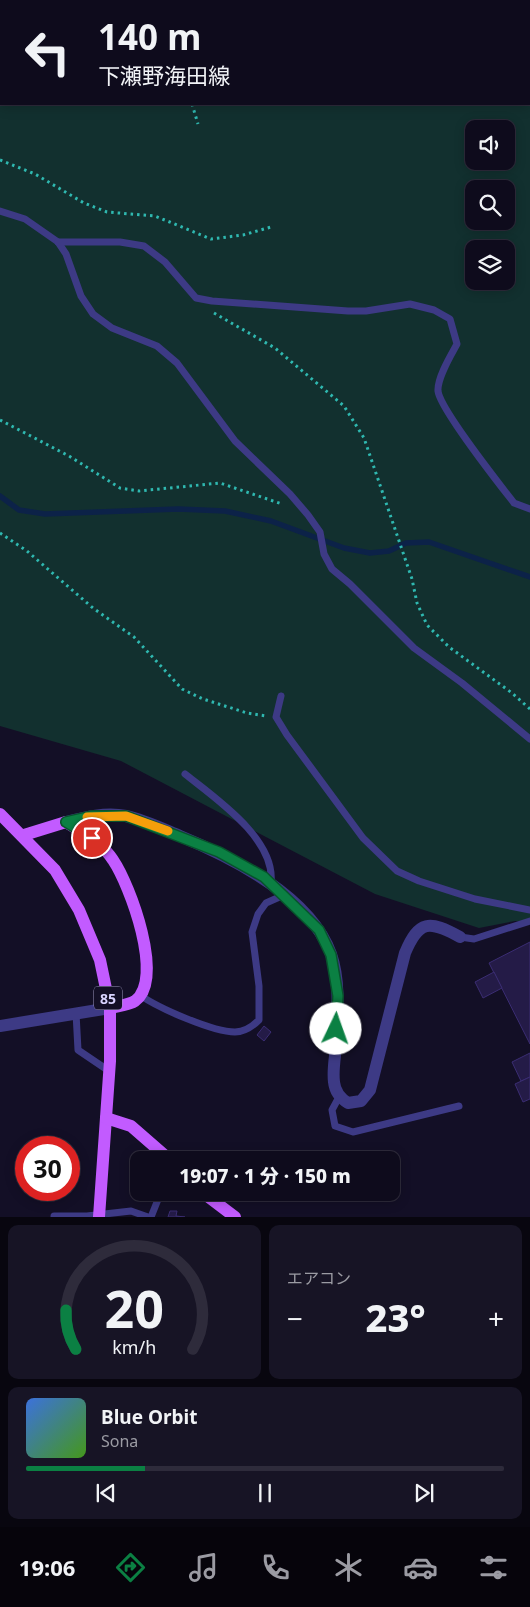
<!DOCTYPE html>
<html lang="ja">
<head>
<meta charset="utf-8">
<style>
  :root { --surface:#0e0b1c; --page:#171425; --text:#f1f3f6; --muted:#9b9ba3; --line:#2e2b3b; --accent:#0b8043 }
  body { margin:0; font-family:"Noto Sans","Noto Sans JP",sans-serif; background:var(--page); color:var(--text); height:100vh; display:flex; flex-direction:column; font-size:19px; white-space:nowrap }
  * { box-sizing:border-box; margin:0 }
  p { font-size:16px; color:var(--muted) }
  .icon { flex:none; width:28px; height:28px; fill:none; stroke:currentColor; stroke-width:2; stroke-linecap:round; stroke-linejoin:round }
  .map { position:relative; height:1217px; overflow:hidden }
  .sheet { display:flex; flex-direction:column; gap:8px; padding:8px; background:#08060f; flex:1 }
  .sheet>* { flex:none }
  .top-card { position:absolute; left:0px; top:0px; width:530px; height:105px; box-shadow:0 2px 12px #0003,0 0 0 1px var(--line); background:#0e0b1c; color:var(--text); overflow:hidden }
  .fabs { position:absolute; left:465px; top:120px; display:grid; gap:10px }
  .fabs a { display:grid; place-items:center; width:50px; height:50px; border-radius:10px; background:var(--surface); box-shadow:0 2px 12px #0003,0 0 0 1px var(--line); font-size:25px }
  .speed { position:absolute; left:15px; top:1136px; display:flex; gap:10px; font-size:25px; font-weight:700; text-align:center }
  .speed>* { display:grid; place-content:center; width:65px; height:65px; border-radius:50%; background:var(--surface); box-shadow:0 2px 12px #0003,0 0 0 1px var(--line); line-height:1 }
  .speed .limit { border:8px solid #d22; background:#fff; color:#111 }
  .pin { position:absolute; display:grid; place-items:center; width:42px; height:42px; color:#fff; margin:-21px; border:2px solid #fff; border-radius:50%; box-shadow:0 1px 5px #0007 }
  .me { position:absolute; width:55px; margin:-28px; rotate:3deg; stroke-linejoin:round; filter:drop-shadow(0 0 4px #0008) }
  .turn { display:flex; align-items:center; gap:18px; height:105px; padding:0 15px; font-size:22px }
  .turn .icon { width:65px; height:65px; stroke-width:2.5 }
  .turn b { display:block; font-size:35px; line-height:42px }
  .big { font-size:38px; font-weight:800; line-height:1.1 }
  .sheet .tile { flex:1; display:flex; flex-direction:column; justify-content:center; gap:8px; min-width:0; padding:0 18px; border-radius:10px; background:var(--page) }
  .sheet .dial { align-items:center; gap:0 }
  .dial svg { height:130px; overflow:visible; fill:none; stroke:var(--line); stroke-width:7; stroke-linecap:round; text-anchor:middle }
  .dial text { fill:var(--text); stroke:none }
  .song { display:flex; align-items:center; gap:15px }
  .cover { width:60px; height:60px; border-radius:8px; background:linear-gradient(135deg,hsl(220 70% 55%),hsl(100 70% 35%)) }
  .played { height:5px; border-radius:2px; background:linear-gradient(90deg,var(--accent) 25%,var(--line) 25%) }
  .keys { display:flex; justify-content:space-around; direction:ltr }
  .heat { display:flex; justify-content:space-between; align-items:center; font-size:28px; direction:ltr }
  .sheet .tiles { flex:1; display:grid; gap:8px; grid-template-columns:1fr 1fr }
  .tile:last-child { grid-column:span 2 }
  .trip { position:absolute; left:130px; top:1151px; width:270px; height:50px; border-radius:10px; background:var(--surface); box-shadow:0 2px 12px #0003,0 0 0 1px var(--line); font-weight:800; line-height:50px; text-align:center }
  .dock { display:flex; height:80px; justify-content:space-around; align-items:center; background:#06040b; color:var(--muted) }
  .dock .icon { width:35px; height:35px }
  .dock .active { color:var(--accent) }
  .dock b { font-size:22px; color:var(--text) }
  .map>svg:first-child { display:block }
  .green { fill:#12302f; fill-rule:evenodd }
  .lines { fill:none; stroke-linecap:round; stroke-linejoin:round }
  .stream { stroke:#0c2248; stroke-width:5.5 }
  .building { fill:#241b47; stroke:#3b2d73 }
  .path { stroke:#2fb8b0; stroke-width:3; stroke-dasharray:2.5 4; stroke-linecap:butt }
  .service { stroke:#3d3a85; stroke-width:7 }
  .minor { stroke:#3d3a85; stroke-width:12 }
  .primary { stroke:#c25bff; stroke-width:12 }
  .route-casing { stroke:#07532c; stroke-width:12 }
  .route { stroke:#0b8043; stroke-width:9 }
  .slow { stroke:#f59e0b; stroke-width:9 }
  .labels { text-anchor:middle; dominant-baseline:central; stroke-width:5; stroke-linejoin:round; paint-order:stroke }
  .shield { fill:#130f26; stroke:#9e99be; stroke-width:1 }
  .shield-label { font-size:14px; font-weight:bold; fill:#d9d4ff }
</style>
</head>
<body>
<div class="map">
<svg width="530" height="1217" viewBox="0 0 530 1217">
  <rect width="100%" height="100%" fill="#130f26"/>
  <path class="green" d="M0 0H530V922L515 921 479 928 375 894 121 761 0 726ZM1 1H529V104H1ZM474 129H506V161H474ZM474 189H506V221H474ZM474 249H506V281H474Z"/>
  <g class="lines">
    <path class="stream" d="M0 496 19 510 45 514 178 509 225 511 271 521 344 548 370 553 389 551 406 543 429 542 530 577"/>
  </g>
  <g class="building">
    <path d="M530 942V1044L489 963Z"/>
    <path d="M494 972 502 988 483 998 475 982Z"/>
    <path d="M264 1026 271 1032 264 1041 257 1035Z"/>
    <path d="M530 1053V1077L521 1081 512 1062Z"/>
    <path d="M530 1077V1099L523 1102 515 1084Z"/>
    <path d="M170 1211H177L176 1216 185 1217H168Z"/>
  </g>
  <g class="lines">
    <g class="path">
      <path d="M165 0V1"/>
      <path d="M192 104 198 124"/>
      <path d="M0 160 35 174 84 203 107 212 155 216 211 239 243 235 271 227"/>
      <path d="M214 313 275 348 344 406 364 438 412 579 417 603 427 625 449 647 512 693 530 709"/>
      <path d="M0 420 69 456 120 488 139 491 220 483 282 504"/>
      <path d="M0 533 27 551 93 608 134 637 182 689 203 699 247 713 266 716"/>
    </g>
    <g class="service">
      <path d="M0 211 25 219 58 242 66 254 81 296 93 314 112 328 157 346 177 363 235 441 290 494 308 515 320 532 324 554 332 569 350 584 414 648 462 683 530 739"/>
      <path d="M58 242H120L144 246 165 262 196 298 212 301 348 311H366L410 304 434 310 450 319 457 344C451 355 437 378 438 391 440 409 500 485 514 503L530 509"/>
      <path d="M281 696 276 717 287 735 363 838 397 871 419 881 475 899 530 910"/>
      <path d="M185 774C215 798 276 839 271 883"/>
      <path d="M460 937 474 939 530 921"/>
      <path d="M140 995C158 1008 213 1032 235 1032 245 1032 252 1027 259 1020V986L252 932 258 914 266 903 284 895"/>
      <path d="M76 1013 78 1050 109 1071"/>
      <path d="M339 1097 332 1110 335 1126 353 1132 459 1106"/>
      <path d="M54 1216H87L131 1211 148 1217"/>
      <path d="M151 1217 161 1192"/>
    </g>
    <g class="minor">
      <path d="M66 822C85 817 106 812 126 816 144 820 163 829 180 836 233 858 310 896 331 954 342 986 336 1023 335 1056 334 1064 333 1074 334 1082 335 1092 340 1098 348 1103L361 1101 370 1090 405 953C419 920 429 920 460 937"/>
      <path d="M0 1026 110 1008"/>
    </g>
    <g class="primary">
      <path d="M0 814 55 870 79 910 100 960 110 1008V1061L99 1217"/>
      <path d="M24 835 66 822C83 833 102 843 113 860 130 885 165 979 135 1001 129 1005 117 1006 110 1008"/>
      <path d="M106 1118 131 1126 170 1160"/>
      <path d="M202 1192 235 1217"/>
    </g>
  </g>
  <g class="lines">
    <defs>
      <path id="route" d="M92 838 66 822 92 816H126L219 852 264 877 319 930 331 955 338 996 336 1029"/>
    </defs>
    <use href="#route" class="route-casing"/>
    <use href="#route" class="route"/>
    <path class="slow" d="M87 817 126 816 168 831"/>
  </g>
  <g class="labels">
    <rect class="shield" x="94" y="986.5" width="28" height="23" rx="4"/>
    <g class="shield-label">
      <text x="108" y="998">85</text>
    </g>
  </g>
</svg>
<div class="fabs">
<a><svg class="icon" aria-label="sound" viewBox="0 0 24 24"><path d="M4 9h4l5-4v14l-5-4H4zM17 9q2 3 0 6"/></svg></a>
<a><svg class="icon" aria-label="search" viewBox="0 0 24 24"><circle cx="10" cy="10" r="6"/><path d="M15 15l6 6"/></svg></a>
<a><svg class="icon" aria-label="layers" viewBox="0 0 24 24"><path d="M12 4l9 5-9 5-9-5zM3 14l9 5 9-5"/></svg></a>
</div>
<div class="speed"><div class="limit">30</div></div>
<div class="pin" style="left:92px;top:838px;background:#d93025"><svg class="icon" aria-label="arrive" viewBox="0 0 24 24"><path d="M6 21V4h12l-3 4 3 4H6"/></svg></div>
<svg class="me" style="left:336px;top:1029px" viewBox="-20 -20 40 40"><circle r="19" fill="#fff"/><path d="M0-13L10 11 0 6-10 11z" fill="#0b8043"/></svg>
<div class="trip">19:07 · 1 分 · 150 m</div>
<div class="top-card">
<div class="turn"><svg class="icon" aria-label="left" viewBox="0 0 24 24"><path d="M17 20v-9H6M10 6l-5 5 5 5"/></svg><div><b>140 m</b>下瀬野海田線</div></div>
</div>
</div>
<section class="sheet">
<div class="tiles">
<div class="tile dial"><svg viewBox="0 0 100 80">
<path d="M14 69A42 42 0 1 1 86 69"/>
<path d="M14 69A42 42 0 0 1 8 45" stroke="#0b8043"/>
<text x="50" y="56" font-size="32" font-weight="700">20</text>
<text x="50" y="72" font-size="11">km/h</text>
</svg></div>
<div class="tile"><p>エアコン</p>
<div class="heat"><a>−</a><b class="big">23°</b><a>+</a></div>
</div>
<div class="tile">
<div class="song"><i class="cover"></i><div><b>Blue Orbit</b><p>Sona</p></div></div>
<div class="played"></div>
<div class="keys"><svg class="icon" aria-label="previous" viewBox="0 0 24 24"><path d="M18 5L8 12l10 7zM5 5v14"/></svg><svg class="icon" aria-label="pause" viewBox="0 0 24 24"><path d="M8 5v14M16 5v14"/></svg><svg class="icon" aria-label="next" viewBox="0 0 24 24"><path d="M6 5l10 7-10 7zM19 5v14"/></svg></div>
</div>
</div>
</section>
<nav class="dock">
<b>19:06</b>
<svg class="icon active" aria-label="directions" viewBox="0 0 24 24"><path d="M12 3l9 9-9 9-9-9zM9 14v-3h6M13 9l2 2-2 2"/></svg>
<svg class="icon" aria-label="music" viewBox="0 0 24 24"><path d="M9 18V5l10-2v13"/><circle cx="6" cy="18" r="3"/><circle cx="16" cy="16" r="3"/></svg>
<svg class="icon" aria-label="phone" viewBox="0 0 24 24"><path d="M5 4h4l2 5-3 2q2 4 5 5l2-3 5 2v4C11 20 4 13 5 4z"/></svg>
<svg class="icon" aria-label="climate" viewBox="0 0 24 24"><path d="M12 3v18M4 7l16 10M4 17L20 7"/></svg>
<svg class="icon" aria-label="car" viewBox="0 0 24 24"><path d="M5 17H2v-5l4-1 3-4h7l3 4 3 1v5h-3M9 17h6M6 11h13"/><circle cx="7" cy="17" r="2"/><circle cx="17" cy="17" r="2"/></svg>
<svg class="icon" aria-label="filters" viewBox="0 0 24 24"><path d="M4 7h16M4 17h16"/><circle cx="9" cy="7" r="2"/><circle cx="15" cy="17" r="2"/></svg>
</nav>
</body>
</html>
